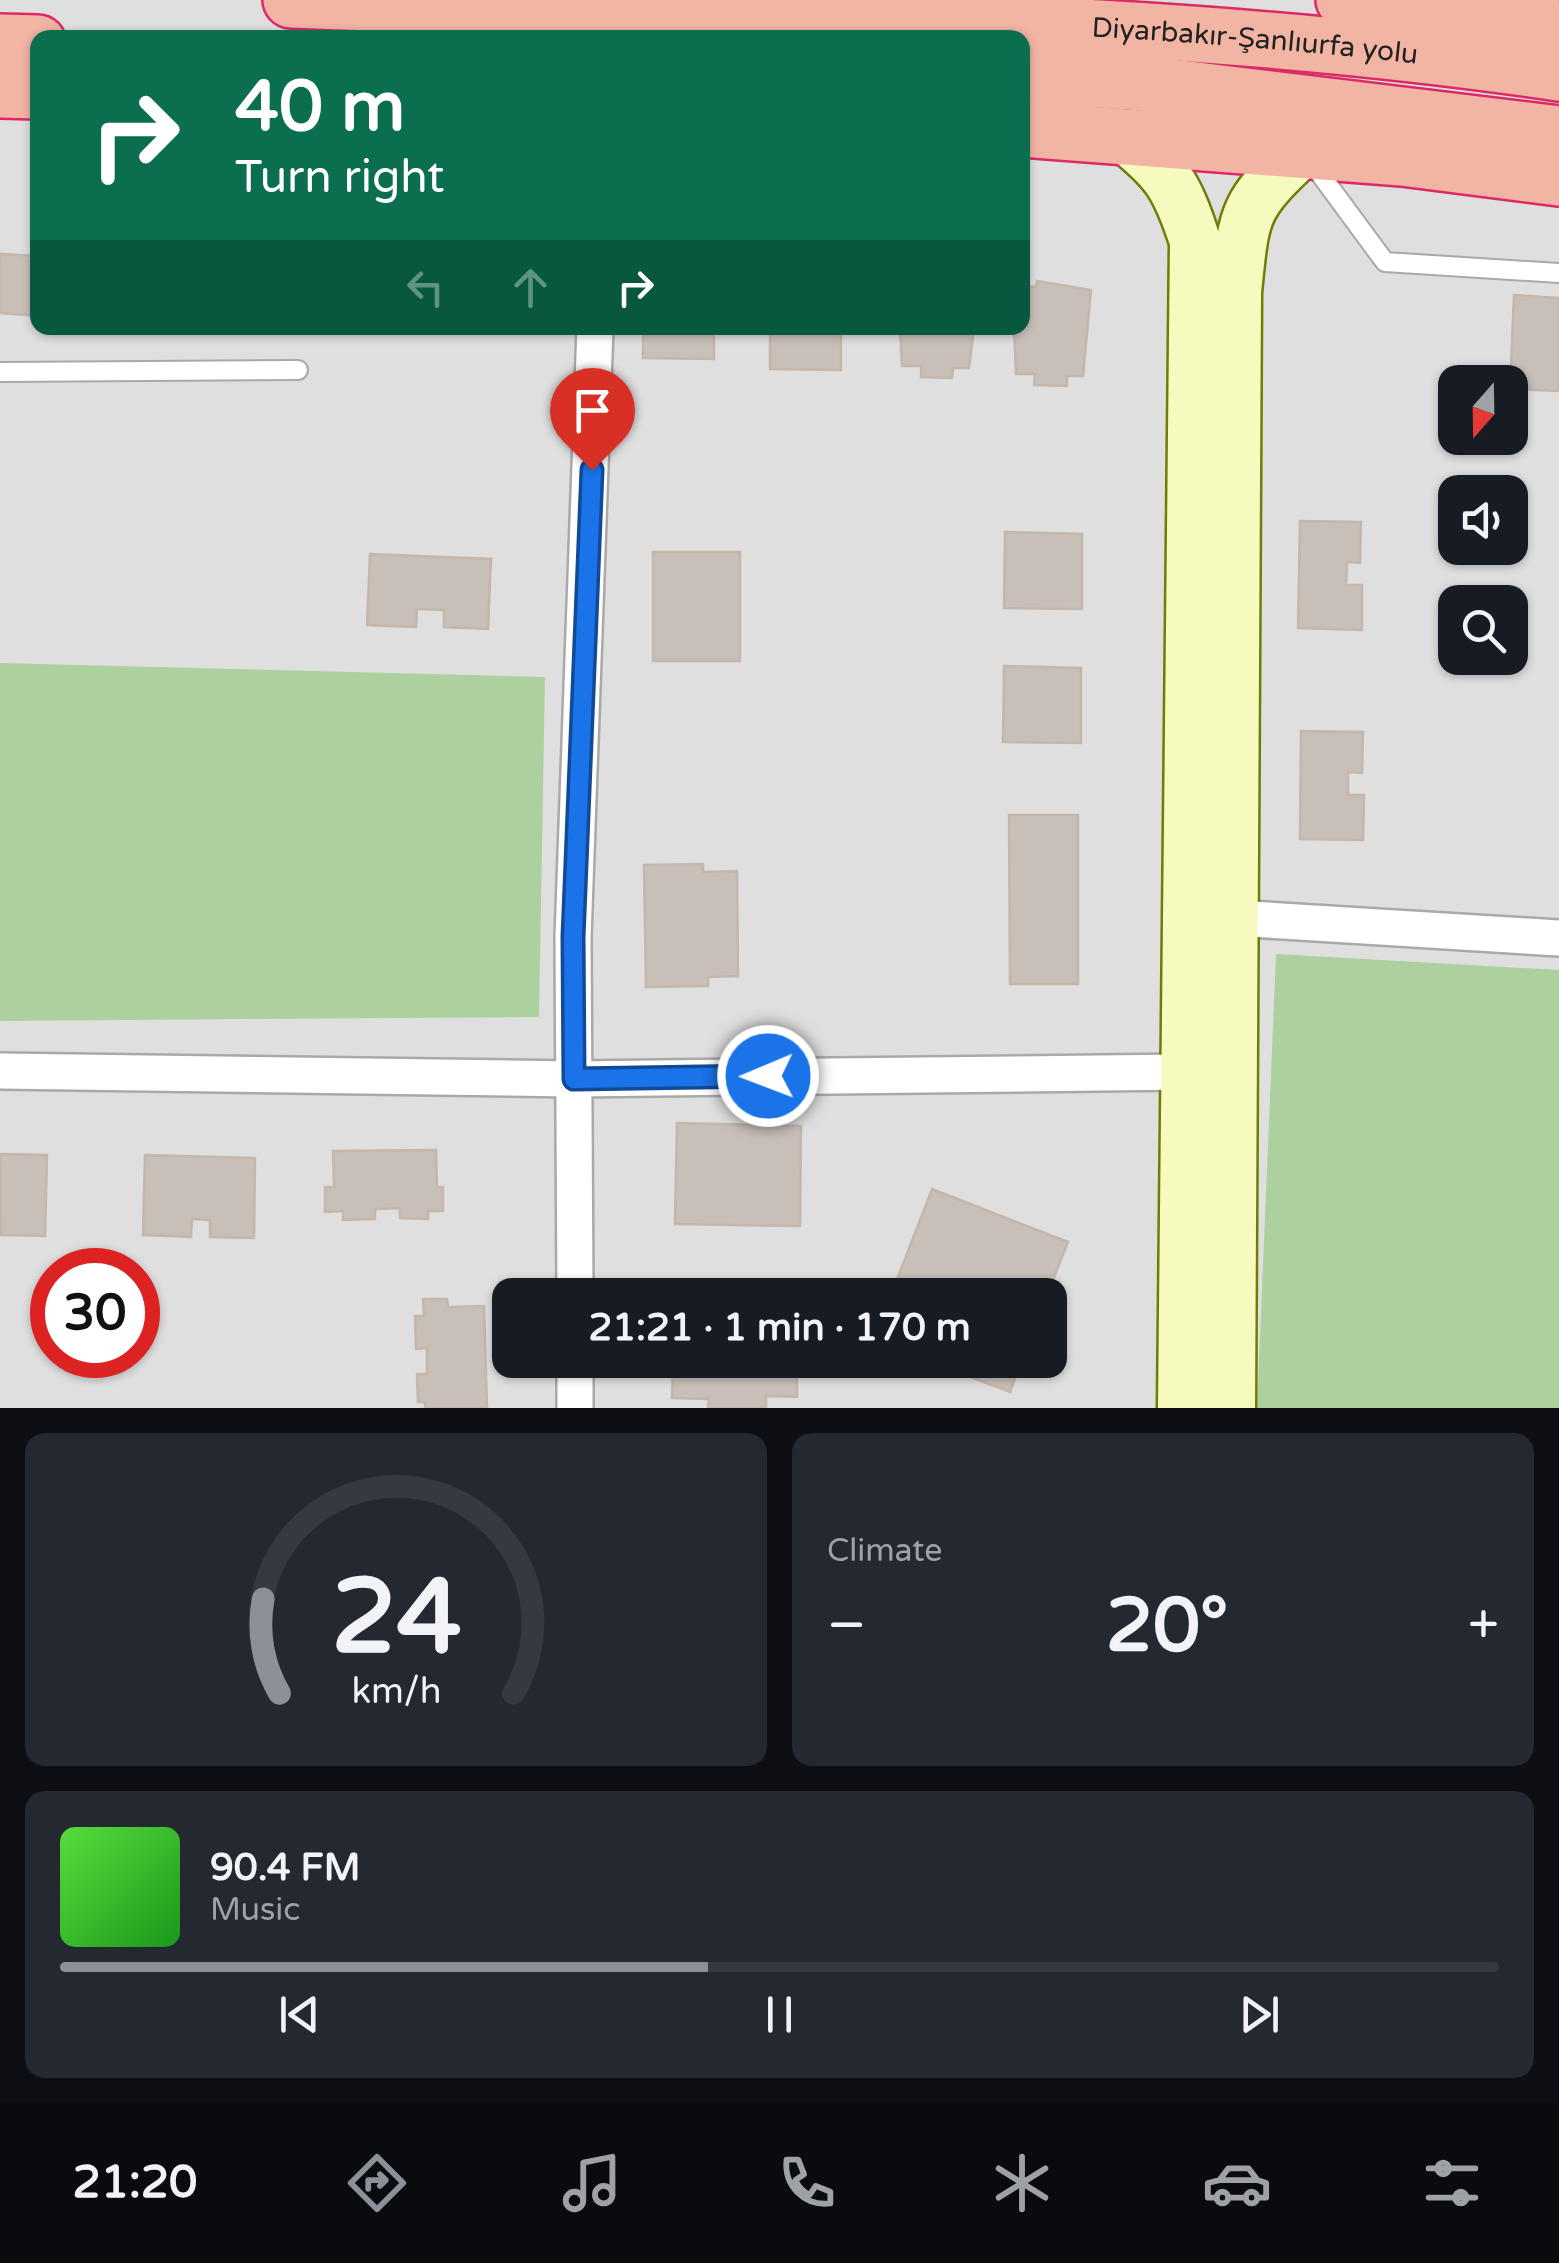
<!DOCTYPE html>
<html lang="en">
<head>
<meta charset="utf-8">
<style>
  :root { --surface:#171b24; --page:#242831; --text:#f1f3f6; --muted:#9ea1a6; --line:#363941; --accent:#8c9099 }
  body { margin:0; font-family:"Varela Round",sans-serif; background:var(--page); color:var(--text); height:100vh; display:flex; flex-direction:column; font-size:38px; white-space:nowrap }
  * { box-sizing:border-box; margin:0 }
  p { font-size:32px; color:var(--muted) }
  .icon { flex:none; width:55px; height:55px; fill:none; stroke:currentColor; stroke-width:2; stroke-linecap:round; stroke-linejoin:round }
  .map { position:relative; height:1408px; overflow:hidden }
  .drawer { display:flex; flex-direction:column; gap:25px; padding:25px; background:#0d0f14; flex:1 }
  .drawer>* { flex:none }
  .top-card { position:absolute; left:30px; top:30px; width:1000px; height:305px; border-radius:20px; box-shadow:0 2px 8px #0004; background:#0b6e4f; color:#fff; overflow:hidden }
  .needle { width:65px; rotate:200deg }
  .fabs { position:absolute; left:1438px; top:365px; display:grid; gap:20px }
  .fabs a { display:grid; place-items:center; width:90px; height:90px; border-radius:20px; background:var(--surface); box-shadow:0 2px 8px #0004; font-size:50px }
  .speed { position:absolute; left:30px; top:1248px; display:flex; gap:20px; font-size:50px; font-weight:700; text-align:center }
  .speed>* { display:grid; place-content:center; width:130px; height:130px; border-radius:50%; background:var(--surface); box-shadow:0 2px 8px #0004; line-height:1 }
  .speed .limit { border:15px solid #d22; background:#fff; color:#111 }
  .pin { position:absolute; display:grid; place-items:center; width:85px; height:85px; color:#fff; margin:-102px -42px; border-radius:50% 50% 50% 0; rotate:-45deg; box-shadow:0 0 10px #0007 }
  .pin .icon { rotate:45deg }
  .me { position:absolute; width:110px; margin:-55px; rotate:269deg; stroke-linejoin:round; filter:drop-shadow(0 0 8px #0008) }
  .turn { display:flex; align-items:center; gap:35px; height:210px; padding:0 40px; font-size:45px }
  .turn .icon { width:130px; height:130px; stroke-width:2.5 }
  .turn b { display:block; font-size:70px; line-height:85px }
  .lanes { display:flex; align-items:center; height:95px; padding:0 40px; background:#0003; justify-content:center; gap:50px; direction:ltr }
  .lanes .off { opacity:.35 }
  .big { font-size:75px; font-weight:800; line-height:1.1 }
  .drawer .card { flex:1; display:flex; flex-direction:column; justify-content:center; gap:15px; min-width:0; padding:0 35px; border-radius:20px; background:var(--page) }
  .drawer .dial { align-items:center; gap:0 }
  .dial svg { height:260px; overflow:visible; fill:none; stroke:var(--line); stroke-width:7; stroke-linecap:round; text-anchor:middle }
  .dial text { fill:var(--text); stroke:none }
  .song { display:flex; align-items:center; gap:30px }
  .cover { width:120px; height:120px; border-radius:15px; background:linear-gradient(135deg,hsl(110 70% 55%),hsl(120 70% 35%)) }
  .played { height:10px; border-radius:5px; background:linear-gradient(90deg,var(--accent) 45%,var(--line) 45%) }
  .keys { display:flex; justify-content:space-around; direction:ltr }
  .heat { display:flex; justify-content:space-between; align-items:center; font-size:55px; direction:ltr }
  .drawer .tiles { flex:1; display:grid; gap:25px; grid-template-columns:1fr 1fr }
  .card:last-child { grid-column:span 2 }
  .trip { position:absolute; left:492px; top:1278px; width:575px; height:100px; border-radius:20px; background:var(--surface); box-shadow:0 2px 8px #0004; font-weight:800; line-height:100px; text-align:center }
  .tabs { display:flex; height:160px; justify-content:space-around; align-items:center; background:#090b0e; color:var(--muted) }
  .tabs .icon { width:70px; height:70px }
  .tabs .selected { color:var(--accent) }
  .tabs b { font-size:45px; color:var(--text) }
  .map>svg:first-child { display:block }
  .residential { fill:#e0dfdf; fill-rule:evenodd }
  .forest { fill:#add19e }
  .building { fill:#c7bfb8; stroke:#c4b6ab; stroke-width:2.5 }
  .lines { fill:none; stroke-linecap:round; stroke-linejoin:round }
  .service-casing { stroke:#a9a9a9; stroke-width:22 }
  .minor-casing { stroke:#a9a9a9; stroke-width:40 }
  .secondary-casing { stroke:#707d05; stroke-width:55 }
  .trunk-casing { stroke:#dc2a67; stroke-width:60 }
  .service { stroke:#fff; stroke-width:18 }
  .minor { stroke:#fff; stroke-width:35 }
  .secondary { stroke:#f7fabf; stroke-width:50 }
  .trunk { stroke:#f2b4a3; stroke-width:55 }
  .route-casing { stroke:#114b97; stroke-width:25 }
  .route { stroke:#1a73e8; stroke-width:18 }
  .labels { text-anchor:middle; dominant-baseline:central; stroke-width:9; stroke-linejoin:round; paint-order:stroke }
  .street-label { font-size:28px; fill:#222; stroke:#fff }
</style>
</head>
<body>
<div class="map">
<svg width="1559" height="1408" viewBox="0 0 1559 1408">
  <rect width="100%" height="100%" fill="#f2efe9"/>
  <path class="residential" d="M0 0H1559V1408H0ZM38 38H1022V328H38ZM1455 382H1510V438H1455ZM1455 492H1510V548H1455ZM1455 602H1510V658H1455ZM52 1270H138V1355H52ZM510 1295H1050V1360H510Z"/>
  <g class="forest">
    <path d="M0 663 545 677 539 1017 0 1021Z"/>
    <path d="M1276 954 1559 970V1408H1257Z"/>
  </g>
  <g class="building">
    <path d="M0 254 38 256V316L0 313Z"/>
    <path d="M1037 281 1091 290 1083 376H1067V386L1034 385 1035 374H1016L1014 328H1022V286L1036 287Z"/>
    <path d="M1514 295 1559 298V391L1510 389Z"/>
    <path d="M643 328H714V359L643 358Z"/>
    <path d="M770 328H841V370L770 369Z"/>
    <path d="M900 328H974L969 368H953L952 378 921 377V366H902Z"/>
    <path d="M1300 521 1361 522 1360 563 1347 562 1346 585H1362V630L1298 628Z"/>
    <path d="M1005 532 1082 534V609L1004 608Z"/>
    <rect x="653" y="552" width="87" height="109"/>
    <path d="M370 554 491 559 488 629 444 627V610L417 609 416 627 367 625Z"/>
    <path d="M1004 666 1081 668V743L1003 742Z"/>
    <path d="M1301 731 1363 732 1362 773 1348 772V795H1364L1363 840 1300 839Z"/>
    <path d="M1009 815H1078V984H1010Z"/>
    <path d="M703 864V872L737 871 738 976 708 977V986L646 987 644 865Z"/>
    <path d="M677 1123 801 1126 800 1226 675 1224Z"/>
    <path d="M436 1150 437 1187H443V1211H428V1219L400 1218V1208L375 1209V1219L343 1220V1211L325 1212V1187H334L333 1151Z"/>
    <path d="M0 1154 47 1155 45 1236 1 1235Z"/>
    <path d="M145 1155 255 1158 254 1238 210 1237V1220L192 1219 191 1237 143 1235Z"/>
    <path d="M932 1189 1068 1242 1047 1295H891Z"/>
    <path d="M423 1299H447L448 1307 484 1306 487 1408H425V1402H418L417 1374H427V1348L416 1349 415 1316H424Z"/>
    <path d="M673 1360H797V1397L766 1396V1408H708L709 1399 672 1398Z"/>
    <path d="M925 1360H1022L1010 1392Z"/>
  </g>
  <g class="lines">
    <defs>
      <g id="service">
        <path d="M1312 163 1385 262 1559 273"/>
        <path d="M0 372 298 370"/>
      </g>
      <g id="minor">
        <path d="M1234 918 1559 938"/>
        <path d="M0 1071 574 1079 1185 1072"/>
        <path d="M575 1295 573 937 595 328"/>
        <path d="M575 1360V1408"/>
      </g>
      <g id="secondary">
        <path d="M1122 135C1168 171 1177 186 1195 241L1183 1408"/>
        <path d="M1230 1408 1236 292C1244 211 1243 206 1303 150"/>
      </g>
      <g id="trunk">
        <path id="s1" d="M291 0C714 17 1139 11 1559 73"/>
        <path d="M1344 0 1559 28"/>
        <path d="M0 42 38 43"/>
        <path d="M1022 75 1130 82 1559 134"/>
        <path d="M0 90 38 91"/>
        <path d="M1022 129 1402 158 1559 178"/>
      </g>
    </defs>
    <use href="#service" class="service-casing"/>
    <use href="#minor" class="minor-casing"/>
    <use href="#secondary" class="secondary-casing"/>
    <use href="#trunk" class="trunk-casing"/>
    <use href="#service" class="service"/>
    <use href="#minor" class="minor"/>
    <use href="#secondary" class="secondary"/>
    <use href="#trunk" class="trunk"/>
  </g>
  <g class="lines">
    <defs>
      <path id="route" d="M592 470 573 937 574 1079 768 1076"/>
    </defs>
    <use href="#route" class="route-casing"/>
    <use href="#route" class="route"/>
  </g>
  <g class="labels">
    <g class="street-label">
      <text stroke="none"><textPath href="#s1" startOffset="965">Diyarbakır-Şanlıurfa yolu</textPath></text>
    </g>
  </g>
</svg>
<div class="fabs">
<a><svg class="needle" viewBox="-14 -14 28 28"><path d="M0-13l5 13h-10z" fill="#e53935"/><path d="M0 13l5-13h-10z" fill="#9ea1a6"/></svg></a>
<a><svg class="icon" aria-label="sound" viewBox="0 0 24 24"><path d="M4 9h4l5-4v14l-5-4H4zM17 9q2 3 0 6"/></svg></a>
<a><svg class="icon" aria-label="search" viewBox="0 0 24 24"><circle cx="10" cy="10" r="6"/><path d="M15 15l6 6"/></svg></a>
</div>
<div class="speed"><div class="limit">30</div></div>
<div class="pin" style="left:592px;top:470px;background:#d93025"><svg class="icon" aria-label="arrive" viewBox="0 0 24 24"><path d="M6 21V4h12l-3 4 3 4H6"/></svg></div>
<svg class="me" style="left:768px;top:1076px" viewBox="-20 -20 40 40"><circle r="17" fill="#1a73e8" stroke="#fff" stroke-width="3"/><path d="M0-11L8 9 0 5-8 9z" fill="#fff"/></svg>
<div class="trip">21:21 · 1 min · 170 m</div>
<div class="top-card">
<div class="turn"><svg class="icon" aria-label="right" viewBox="0 0 24 24"><path d="M7 20v-9h11M14 6l5 5-5 5"/></svg><div><b>40 m</b>Turn right</div></div>
<div class="lanes"><svg class="icon off" aria-label="left" viewBox="0 0 24 24"><path d="M17 20v-9H6M10 6l-5 5 5 5"/></svg><svg class="icon off" aria-label="ahead" viewBox="0 0 24 24"><path d="M12 20V5M6 11l6-6 6 6"/></svg><svg class="icon" aria-label="right" viewBox="0 0 24 24"><path d="M7 20v-9h11M14 6l5 5-5 5"/></svg></div>
</div>
</div>
<section class="drawer">
<div class="tiles">
<div class="card dial"><svg viewBox="0 0 100 80">
<path d="M14 69A42 42 0 1 1 86 69"/>
<path d="M14 69A42 42 0 0 1 9 40" stroke="#8c9099"/>
<text x="50" y="56" font-size="32" font-weight="700">24</text>
<text x="50" y="72" font-size="11">km/h</text>
</svg></div>
<div class="card"><p>Climate</p>
<div class="heat"><a>−</a><b class="big">20°</b><a>+</a></div>
</div>
<div class="card">
<div class="song"><i class="cover"></i><div><b>90.4 FM</b><p>Music</p></div></div>
<div class="played"></div>
<div class="keys"><svg class="icon" aria-label="previous" viewBox="0 0 24 24"><path d="M18 5L8 12l10 7zM5 5v14"/></svg><svg class="icon" aria-label="pause" viewBox="0 0 24 24"><path d="M8 5v14M16 5v14"/></svg><svg class="icon" aria-label="next" viewBox="0 0 24 24"><path d="M6 5l10 7-10 7zM19 5v14"/></svg></div>
</div>
</div>
</section>
<nav class="tabs">
<b>21:20</b>
<svg class="icon selected" aria-label="directions" viewBox="0 0 24 24"><path d="M12 3l9 9-9 9-9-9zM9 14v-3h6M13 9l2 2-2 2"/></svg>
<svg class="icon" aria-label="music" viewBox="0 0 24 24"><path d="M9 18V5l10-2v13"/><circle cx="6" cy="18" r="3"/><circle cx="16" cy="16" r="3"/></svg>
<svg class="icon" aria-label="phone" viewBox="0 0 24 24"><path d="M5 4h4l2 5-3 2q2 4 5 5l2-3 5 2v4C11 20 4 13 5 4z"/></svg>
<svg class="icon" aria-label="climate" viewBox="0 0 24 24"><path d="M12 3v18M4 7l16 10M4 17L20 7"/></svg>
<svg class="icon" aria-label="car" viewBox="0 0 24 24"><path d="M5 17H2v-5l4-1 3-4h7l3 4 3 1v5h-3M9 17h6M6 11h13"/><circle cx="7" cy="17" r="2"/><circle cx="17" cy="17" r="2"/></svg>
<svg class="icon" aria-label="filters" viewBox="0 0 24 24"><path d="M4 7h16M4 17h16"/><circle cx="9" cy="7" r="2"/><circle cx="15" cy="17" r="2"/></svg>
</nav>
</body>
</html>
